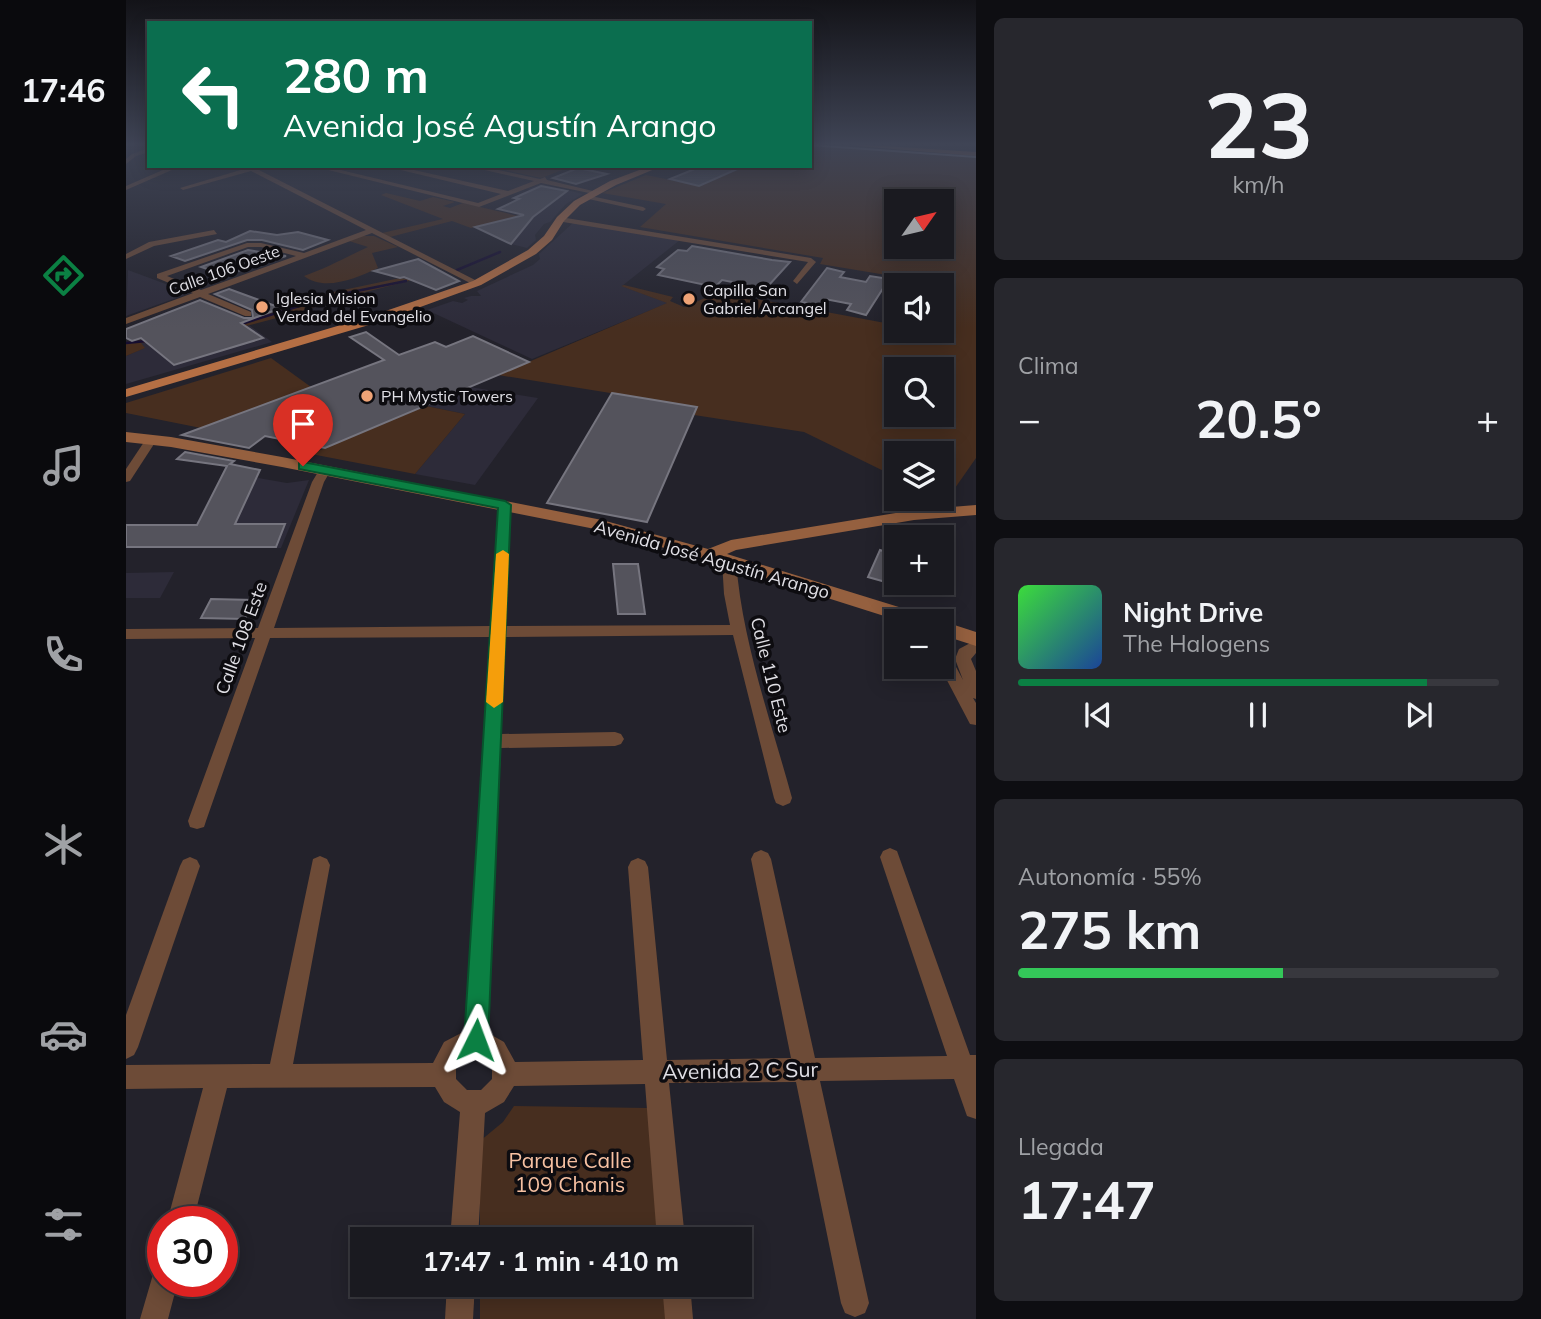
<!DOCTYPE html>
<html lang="es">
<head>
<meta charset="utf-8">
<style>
  :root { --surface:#1a1a20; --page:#27272d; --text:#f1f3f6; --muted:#9fa1a5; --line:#38383e; --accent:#0b8043 }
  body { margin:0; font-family:Mulish,sans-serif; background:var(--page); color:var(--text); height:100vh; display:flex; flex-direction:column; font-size:26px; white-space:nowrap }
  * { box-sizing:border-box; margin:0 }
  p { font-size:23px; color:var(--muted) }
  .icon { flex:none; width:38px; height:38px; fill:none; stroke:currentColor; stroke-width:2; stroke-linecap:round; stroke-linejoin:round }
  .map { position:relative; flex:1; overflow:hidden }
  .side { display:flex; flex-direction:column; gap:18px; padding:18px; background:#0e0e12; width:565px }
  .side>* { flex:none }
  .top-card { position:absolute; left:21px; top:21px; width:665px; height:147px; border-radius:0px; box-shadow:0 4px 18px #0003,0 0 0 2px var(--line); background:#0b6e4f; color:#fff; overflow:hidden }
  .needle { width:46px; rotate:56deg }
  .fabs { position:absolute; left:758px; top:189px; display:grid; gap:14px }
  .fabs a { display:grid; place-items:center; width:70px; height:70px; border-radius:0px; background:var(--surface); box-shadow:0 4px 18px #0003,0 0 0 2px var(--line); font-size:35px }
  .speed { position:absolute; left:21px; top:1206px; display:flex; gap:14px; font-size:35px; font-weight:700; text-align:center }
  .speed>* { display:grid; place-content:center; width:91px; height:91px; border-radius:50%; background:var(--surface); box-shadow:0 4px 18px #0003,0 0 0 2px var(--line); line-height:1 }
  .speed .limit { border:10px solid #d22; background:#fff; color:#111 }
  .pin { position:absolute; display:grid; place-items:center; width:60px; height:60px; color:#fff; margin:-72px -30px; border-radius:50% 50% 50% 0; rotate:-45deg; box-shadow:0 0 7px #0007 }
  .pin .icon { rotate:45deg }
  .me { position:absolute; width:77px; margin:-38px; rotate:3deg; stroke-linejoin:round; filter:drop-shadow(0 0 5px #0008) }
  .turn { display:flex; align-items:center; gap:24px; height:147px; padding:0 21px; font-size:32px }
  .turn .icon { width:91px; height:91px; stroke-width:2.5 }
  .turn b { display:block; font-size:49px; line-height:60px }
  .big { font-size:52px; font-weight:700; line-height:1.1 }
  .side .tile { flex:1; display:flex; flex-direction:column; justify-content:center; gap:10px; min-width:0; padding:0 24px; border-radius:10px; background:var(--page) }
  .side .dial { align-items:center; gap:0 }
  .dial b { font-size:91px; line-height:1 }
  .song { display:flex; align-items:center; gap:21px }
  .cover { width:84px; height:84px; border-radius:10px; background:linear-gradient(135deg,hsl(120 70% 55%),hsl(220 70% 35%)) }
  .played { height:7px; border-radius:4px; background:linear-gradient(90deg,var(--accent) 85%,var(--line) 85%) }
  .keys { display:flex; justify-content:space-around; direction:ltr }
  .heat { display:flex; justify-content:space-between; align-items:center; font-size:38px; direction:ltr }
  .charge { height:10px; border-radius:5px; background:linear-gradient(90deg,#34c759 55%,var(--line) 0) }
  .trip { position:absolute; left:224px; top:1227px; width:402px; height:70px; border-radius:0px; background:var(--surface); box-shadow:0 4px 18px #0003,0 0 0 2px var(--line); font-weight:700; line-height:70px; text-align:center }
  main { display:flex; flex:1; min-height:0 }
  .menu { display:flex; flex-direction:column; width:126px; justify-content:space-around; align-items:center; background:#0a0a0d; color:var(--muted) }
  .menu .icon { width:49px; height:49px }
  .menu .selected { color:var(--accent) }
  .menu b { font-size:32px; color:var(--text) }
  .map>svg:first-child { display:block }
  .built { fill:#2d2b39 }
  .green { fill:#472e1f; fill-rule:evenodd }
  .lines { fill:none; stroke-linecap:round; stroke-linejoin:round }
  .stream { stroke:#160e30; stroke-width:2.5 }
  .building { fill:#54535c; stroke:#76757f; stroke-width:2 }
  .street { fill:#6d4b37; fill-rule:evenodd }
  .secondary { fill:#95603f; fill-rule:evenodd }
  .primary { fill:#b56f44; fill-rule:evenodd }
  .rail { stroke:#b0afb6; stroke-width:2 }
  .route { fill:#0b8043; stroke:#07532c; stroke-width:2 }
  .slow { fill:#f59e0b }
  .poi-dot { fill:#efa376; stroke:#0d0c10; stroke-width:2.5 }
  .labels { text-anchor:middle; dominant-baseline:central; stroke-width:7; stroke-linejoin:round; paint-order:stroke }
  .far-street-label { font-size:16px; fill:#e0dfe5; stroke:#0d0c10 }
  .far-poi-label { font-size:16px; fill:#e0dfe5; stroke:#0d0c10; text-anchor:start }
  .street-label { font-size:18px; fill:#e0dfe5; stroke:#0d0c10 }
  .near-street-label { font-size:21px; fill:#e0dfe5; stroke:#0d0c10 }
  .near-park-label { font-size:21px; fill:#f7c1a2; stroke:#0d0c10 }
</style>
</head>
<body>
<main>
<nav class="menu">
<b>17:46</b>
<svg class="icon selected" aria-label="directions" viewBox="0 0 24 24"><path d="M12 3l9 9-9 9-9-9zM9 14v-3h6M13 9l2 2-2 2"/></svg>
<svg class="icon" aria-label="music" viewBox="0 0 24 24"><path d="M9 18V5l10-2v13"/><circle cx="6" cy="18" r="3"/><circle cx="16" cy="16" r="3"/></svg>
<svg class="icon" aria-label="phone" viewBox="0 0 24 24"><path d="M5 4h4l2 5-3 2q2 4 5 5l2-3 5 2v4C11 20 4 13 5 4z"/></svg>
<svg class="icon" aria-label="climate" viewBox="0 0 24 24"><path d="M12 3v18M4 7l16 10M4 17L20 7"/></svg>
<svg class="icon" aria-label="car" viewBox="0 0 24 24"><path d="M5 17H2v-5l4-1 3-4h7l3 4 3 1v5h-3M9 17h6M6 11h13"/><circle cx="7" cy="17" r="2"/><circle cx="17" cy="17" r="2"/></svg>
<svg class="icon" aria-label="filters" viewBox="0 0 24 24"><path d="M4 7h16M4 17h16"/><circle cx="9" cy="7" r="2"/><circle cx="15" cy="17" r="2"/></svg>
</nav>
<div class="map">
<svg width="850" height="1319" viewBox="0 0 850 1319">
  <rect width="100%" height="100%" fill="#23222b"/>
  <g class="built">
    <path d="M415 184 457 194 440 204 424 222 418 224 409 235 410 240 401 248 385 244 349 227 391 217 420 195 401 189Z"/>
    <path d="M448 222 554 240 496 286 542 303 406 359 301 310 327 301 336 303 342 300 338 298 345 296H355L351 291 407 265 414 259 413 254Z"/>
    <path d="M2 270 64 293 0 316Z"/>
    <path d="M123 325 146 342 0 384V356L18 348 13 343 53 341Z"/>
    <path d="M344 387 412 398 349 485 289 474 339 414 300 406Z"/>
    <path d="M99 472 161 483 183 480 155 548H59Z"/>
    <path d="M48 572 34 598H0V573Z"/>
  </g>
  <g class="green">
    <path d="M684 144 850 157V458L820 501 815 499 816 453H770V477L678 432 568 415 571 407 372 375 541 303 495 286 498 285 547 297 544 301 558 307 593 292 770 325V331H816V312L827 286 694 264 697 258 514 227 540 204 476 193 520 175 573 186 612 170 594 166H684ZM770 201H816V247H770ZM770 369H816V415H770Z"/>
    <path d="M361 166H481L472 170 442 168 415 178Z"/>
    <path d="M260 193 294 201 307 197 329 202 317 206 324 208 337 203 392 216 345 228 326 221 264 237 256 233 317 219 255 195Z"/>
    <path d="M235 236H248L272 247 246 253 252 268C231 278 198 292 178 276 201 268 220 257 242 247L223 241Z"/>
    <path d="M274 278 286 280C265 286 244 290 223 297 154 317 87 339 15 343L19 348 0 356V342L47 337 113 318 125 320 203 293Z"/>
    <path d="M145 358 185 387 75 428 0 413V403Z"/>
    <path d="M300 406 339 414 289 474 185 454Z"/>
    <path d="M388 1106 522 1108 534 1239H354V1141L377 1122Z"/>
    <path d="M354 1285H538L540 1319H354Z"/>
  </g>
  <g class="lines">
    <g class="stream">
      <path d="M331 270 374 252"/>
      <path d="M112 325 206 296 280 281"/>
      <path d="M0 343 21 341"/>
    </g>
  </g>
  <g class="building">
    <path d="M576 166H618L573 186 544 179Z"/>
    <path d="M452 168 481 174 450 184 427 178Z"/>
    <path d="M415 186 441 191 407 217 385 244 349 227 398 215 372 209 393 199 388 198Z"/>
    <path d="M124 231 151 235 172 232 202 240 177 250 136 240H121L59 261 45 256 92 240 100 242Z"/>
    <path d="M566 246 646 260 664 262 634 295 616 292 622 285 596 280 589 287 532 275 538 269 531 267 552 250 561 251Z"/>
    <path d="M122 250 160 256 99 275 75 267Z"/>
    <path d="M292 259 333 281 310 290 278 277 274 278 248 271Z"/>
    <path d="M701 268 718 272 714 277 740 282 744 276 763 279 740 315 721 310 725 304 699 299 694 305 675 302Z"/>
    <path d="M103 289 155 308 115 323 137 338 48 365 15 338 6 341 0 338V329L74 300 118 318H127L126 310 89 294Z"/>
    <path d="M240 332 273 355 309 342 320 347 347 336 403 362 199 448 139 436 123 448 56 435 258 360 224 337Z"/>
    <path d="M486 393 571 407 521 522 421 503Z"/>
    <path d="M59 452 108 461 104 464 134 470 109 524H159L150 547H0V525H71L101 466 51 459Z"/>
    <path d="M754 550 770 555V585L742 577Z"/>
    <path d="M487 564H512L519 614H492Z"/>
    <path d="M85 599 128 600 119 619 75 618Z"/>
  </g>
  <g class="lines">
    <g class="street">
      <path d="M0 144H7L0 146Z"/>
      <path d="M23 148V152L10 156 0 164V159L6 154Z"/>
      <path d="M46 166H55L0 190V186Z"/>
      <path d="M128 166H139L131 169 355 283 348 285 246 233 82 294 125 312V316H119L74 297 0 324V318L67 293 31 278V274L121 243H135L178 253 240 230 125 171 57 190 54 188ZM122 247H135L170 256 75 290 41 276Z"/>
      <path d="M186 166H198L352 203 375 194 258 166H270L382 191 408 181 341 166H354L414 179 419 177 421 180 471 192 468 194 415 183 353 207Z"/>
      <path d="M460 195 517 207 520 209 517 211 458 198Z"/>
      <path d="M434 217 685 258 690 262 671 284 667 281 682 262 431 221Z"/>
      <path d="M88 230 91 234 28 246 0 259V254L23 242Z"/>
      <path d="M24 438 30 441 4 481 0 482V469L20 439Z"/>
      <path d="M199 466 205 470 198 482 148 628 365 626 373 505 379 501 385 505 380 626 604 625 598 594 596 561 603 557 610 561C616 641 645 721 666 798L664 803 657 806 650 803 648 798 607 635 380 637 375 734 489 732 495 734 498 739 495 744 489 746 375 748 362 1033 378 1042 389 1062 517 1060 502 867 505 861 512 858 519 861 522 867 541 1060 665 1058 625 859 628 853 635 850 642 853 645 859 689 1058 821 1056 754 857 757 851 764 848 771 851 844 1055H850V1119L841 1116 828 1079 694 1081 743 1303 739 1313 729 1317 719 1313 715 1303 670 1082 543 1083 559 1239H531L519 1084 388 1086 378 1102 359 1113 352 1239H324L334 1112 318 1102 309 1087 101 1088 67 1222H41L77 1088 0 1089V1065L144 1064 187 859 194 856 201 859 204 865 167 1064 307 1063 318 1042 339 1031 364 637 144 638 80 821 78 827 71 829 64 827 62 821 129 638 0 639V629L132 628 186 482 195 467ZM342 1054H355L366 1064V1079L355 1090H341L330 1079V1064Z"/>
      <path d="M850 640V653L845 659 850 671V699L847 698 850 703V725L844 724 814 667 816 651 822 652 837 680 829 659 833 649Z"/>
      <path d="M64 857 71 860 74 866 12 1047 8 1055 0 1059V1015L54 866 57 860Z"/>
      <path d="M37 1268V1281H52L42 1319H14L28 1271Z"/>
      <path d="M321 1284H349L347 1319H319Z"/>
      <path d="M536 1284H564L567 1319H539Z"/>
    </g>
    <g class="secondary">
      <path d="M0 432 45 437 156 457 476 520 582 549 605 540 788 510 850 505V515L788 520 610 550 601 554 802 616 805 621H774L578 559 474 530 156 467 45 447 0 442Z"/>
      <path d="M816 621 850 632V646L816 635Z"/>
    </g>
    <g class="primary">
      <path d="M728 144 850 152V156L732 146Z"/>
      <path d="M524 166H536L490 185 454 205 438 221 426 240 410 254 355 285 253 322 0 397V389L245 316 347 281 402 250 418 236 431 217 448 201 484 181Z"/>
    </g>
    <path class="rail" d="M684 145 850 157"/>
  </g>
  <linearGradient id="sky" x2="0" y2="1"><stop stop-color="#131318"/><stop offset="0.44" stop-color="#3f4455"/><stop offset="1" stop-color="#3f4455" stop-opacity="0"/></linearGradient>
  <rect width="850" height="328" fill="url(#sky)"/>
  <path class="route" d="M177 462 379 501 385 505 362 1040 358 1048 350 1052 342 1048 338 1040 372 508 173 469V463Z"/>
  <path class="slow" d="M377 550 383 554 377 702 368 708 360 702 370 554Z"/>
  <g class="poi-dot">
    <circle cx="563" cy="299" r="7"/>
    <circle cx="136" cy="307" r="7"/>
    <circle cx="241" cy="396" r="7"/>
  </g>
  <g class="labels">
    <g class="far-street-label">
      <text transform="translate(98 270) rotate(-20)">Calle 106 Oeste</text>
    </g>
    <g class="far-poi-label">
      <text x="577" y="290">Capilla San<tspan x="577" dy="18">Gabriel Arcangel</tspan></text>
      <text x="150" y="298">Iglesia Mision<tspan x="150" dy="18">Verdad del Evangelio</tspan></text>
      <text x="255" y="396">PH Mystic Towers</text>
    </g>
    <g class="street-label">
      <text transform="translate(586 559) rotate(16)">Avenida José Agustín Arango</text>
      <text transform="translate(115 638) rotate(-70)">Calle 108 Este</text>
      <text transform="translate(645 675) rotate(76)">Calle 110 Este</text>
    </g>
    <g class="near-street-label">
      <text transform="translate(614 1070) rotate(-1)">Avenida 2 C Sur</text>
    </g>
    <g class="near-park-label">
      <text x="444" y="1160">Parque Calle<tspan x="444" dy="24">109 Chanis</tspan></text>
    </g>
  </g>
</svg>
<div class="fabs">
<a><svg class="needle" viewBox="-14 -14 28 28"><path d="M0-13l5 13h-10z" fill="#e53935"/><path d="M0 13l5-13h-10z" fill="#9fa1a5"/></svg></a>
<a><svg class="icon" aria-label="sound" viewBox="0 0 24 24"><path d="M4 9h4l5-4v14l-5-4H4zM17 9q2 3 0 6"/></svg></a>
<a><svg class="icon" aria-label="search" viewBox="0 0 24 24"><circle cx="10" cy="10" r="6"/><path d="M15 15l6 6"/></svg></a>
<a><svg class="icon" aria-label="layers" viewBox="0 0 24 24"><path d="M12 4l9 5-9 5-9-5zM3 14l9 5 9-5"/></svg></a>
<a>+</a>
<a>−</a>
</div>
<div class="speed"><div class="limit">30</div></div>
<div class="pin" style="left:177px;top:466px;background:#d93025"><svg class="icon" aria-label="arrive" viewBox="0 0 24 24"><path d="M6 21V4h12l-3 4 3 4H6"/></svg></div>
<svg class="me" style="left:350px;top:1040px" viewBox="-20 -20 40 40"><path d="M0-17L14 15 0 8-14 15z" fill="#0b8043" stroke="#fff" stroke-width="4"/></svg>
<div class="trip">17:47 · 1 min · 410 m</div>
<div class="top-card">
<div class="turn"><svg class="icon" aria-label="left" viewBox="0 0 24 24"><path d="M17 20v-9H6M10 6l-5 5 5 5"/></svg><div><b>280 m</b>Avenida José Agustín Arango</div></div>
</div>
</div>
<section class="side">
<div class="tile dial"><b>23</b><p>km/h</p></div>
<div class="tile"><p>Clima</p>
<div class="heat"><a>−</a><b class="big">20.5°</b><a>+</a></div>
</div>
<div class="tile">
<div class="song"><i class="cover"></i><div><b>Night Drive</b><p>The Halogens</p></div></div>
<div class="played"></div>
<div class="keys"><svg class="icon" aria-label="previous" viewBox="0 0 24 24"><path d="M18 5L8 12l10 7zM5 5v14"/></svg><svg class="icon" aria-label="pause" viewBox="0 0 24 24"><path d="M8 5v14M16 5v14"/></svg><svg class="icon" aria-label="next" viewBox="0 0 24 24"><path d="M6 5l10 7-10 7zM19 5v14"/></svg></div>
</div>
<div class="tile"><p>Autonomía · 55%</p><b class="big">275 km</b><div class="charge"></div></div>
<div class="tile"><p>Llegada</p><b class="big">17:47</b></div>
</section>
</main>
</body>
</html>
